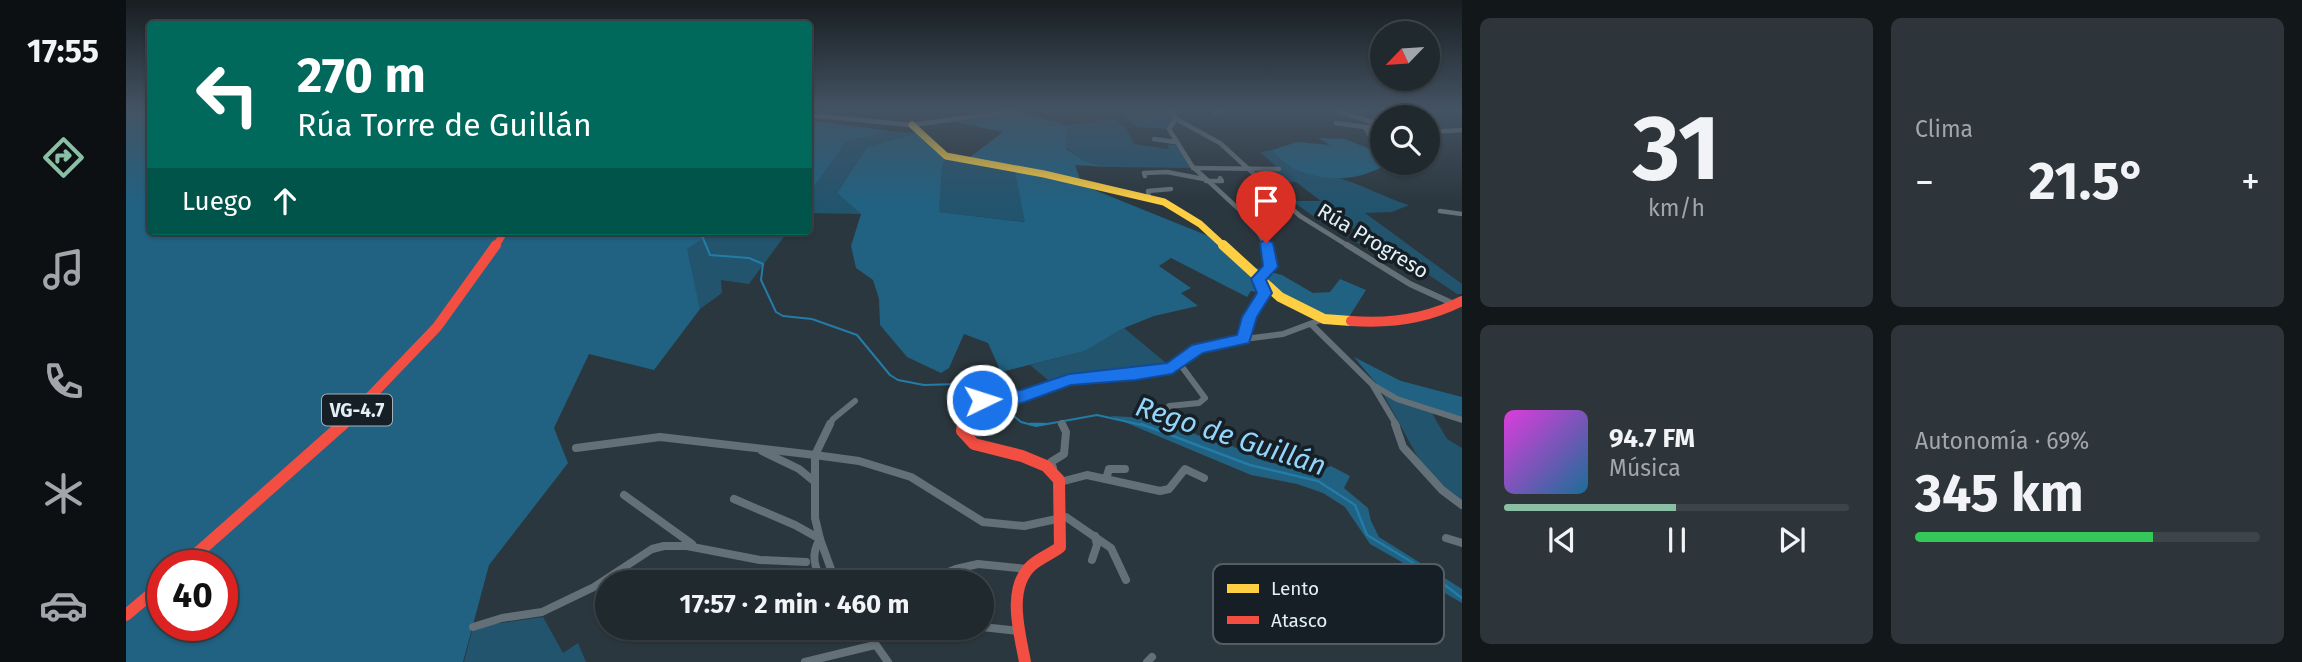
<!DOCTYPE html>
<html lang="es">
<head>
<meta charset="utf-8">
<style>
  :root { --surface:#20292e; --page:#2d353a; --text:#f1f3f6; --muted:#a2a6aa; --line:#3d454a; --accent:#8abfa5 }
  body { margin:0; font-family:"Fira Sans",sans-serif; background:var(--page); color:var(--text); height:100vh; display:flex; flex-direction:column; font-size:26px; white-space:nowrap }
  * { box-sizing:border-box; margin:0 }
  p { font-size:23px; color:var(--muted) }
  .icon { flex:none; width:38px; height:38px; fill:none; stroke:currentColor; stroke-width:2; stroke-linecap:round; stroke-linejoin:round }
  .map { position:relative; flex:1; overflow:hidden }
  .side { display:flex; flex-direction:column; gap:18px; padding:18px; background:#121719; width:840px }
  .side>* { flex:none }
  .hud { position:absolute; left:21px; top:21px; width:665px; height:214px; border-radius:7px; box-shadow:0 2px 5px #0004,0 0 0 2px var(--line); background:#00695c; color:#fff; overflow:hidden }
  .needle { width:46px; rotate:245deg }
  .buttons { position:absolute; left:1244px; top:21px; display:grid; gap:14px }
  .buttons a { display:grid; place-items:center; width:70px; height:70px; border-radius:50%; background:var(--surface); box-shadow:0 2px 5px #0004,0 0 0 2px var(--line); font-size:35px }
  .speed { position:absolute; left:21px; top:550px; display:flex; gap:14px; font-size:35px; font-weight:700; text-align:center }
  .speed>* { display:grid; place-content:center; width:91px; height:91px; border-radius:50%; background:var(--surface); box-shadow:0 2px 5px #0004,0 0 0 2px var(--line); line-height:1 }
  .speed .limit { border:10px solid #d22; background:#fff; color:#111 }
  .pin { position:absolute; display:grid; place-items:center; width:60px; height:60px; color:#fff; margin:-72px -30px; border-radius:50% 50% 50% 0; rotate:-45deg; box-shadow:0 0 7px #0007 }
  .pin .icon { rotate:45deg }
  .me { position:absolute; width:77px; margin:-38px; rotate:86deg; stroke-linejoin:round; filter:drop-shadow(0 0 5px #0008) }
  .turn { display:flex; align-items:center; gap:24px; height:147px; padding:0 35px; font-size:32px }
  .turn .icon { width:91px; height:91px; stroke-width:2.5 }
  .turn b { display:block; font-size:49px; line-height:60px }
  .then { display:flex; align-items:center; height:66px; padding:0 35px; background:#0003; gap:14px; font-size:26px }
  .big { font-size:52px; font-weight:700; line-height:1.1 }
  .side .widget { flex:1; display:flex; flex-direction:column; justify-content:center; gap:10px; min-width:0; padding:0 24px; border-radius:10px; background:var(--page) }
  .side .dial { align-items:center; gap:0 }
  .dial b { font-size:91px; line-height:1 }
  .song { display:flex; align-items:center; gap:21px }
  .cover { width:84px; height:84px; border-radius:10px; background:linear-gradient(135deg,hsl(300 70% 55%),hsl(200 70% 35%)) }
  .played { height:7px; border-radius:4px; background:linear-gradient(90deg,var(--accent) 50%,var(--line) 50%) }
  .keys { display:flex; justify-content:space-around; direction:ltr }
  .heat { display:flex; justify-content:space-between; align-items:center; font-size:38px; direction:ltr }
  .charge { height:10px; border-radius:5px; background:linear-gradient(90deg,#34c759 69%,var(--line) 0) }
  .side .tiles { flex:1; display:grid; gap:18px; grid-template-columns:repeat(2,1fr) }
  .trip { position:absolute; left:469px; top:570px; width:399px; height:70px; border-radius:35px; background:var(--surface); box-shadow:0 2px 5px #0004,0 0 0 2px var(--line); font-weight:700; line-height:70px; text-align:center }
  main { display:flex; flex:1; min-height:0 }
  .tabs { display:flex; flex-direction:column; width:126px; justify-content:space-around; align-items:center; background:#0d1012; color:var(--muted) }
  .tabs .icon { width:49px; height:49px }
  .tabs .current { color:var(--accent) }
  .tabs b { font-size:32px; color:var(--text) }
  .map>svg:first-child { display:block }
  .green { fill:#23546e }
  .forest { fill:#216181; fill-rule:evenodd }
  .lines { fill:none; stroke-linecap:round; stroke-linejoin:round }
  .stream-far1 { stroke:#237ca8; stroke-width:2 }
  .stream { stroke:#237ca8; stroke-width:2.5 }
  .street-far2 { stroke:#647078; stroke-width:4.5 }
  .street-far1 { stroke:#647078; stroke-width:6 }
  .street { stroke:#647078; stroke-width:8 }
  .slow-far1 { stroke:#ffcf43; stroke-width:7 }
  .slow { stroke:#ffcf43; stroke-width:10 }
  .jam-far2 { stroke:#f24e42; stroke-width:7 }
  .jam-far1 { stroke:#f24e42; stroke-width:10 }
  .jam { stroke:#f24e42; stroke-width:12 }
  .route { fill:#1a73e8; stroke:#114b97; stroke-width:2 }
  .labels { text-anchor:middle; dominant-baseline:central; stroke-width:7; stroke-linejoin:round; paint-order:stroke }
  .shield { fill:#151f25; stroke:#a4b1b8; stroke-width:2 }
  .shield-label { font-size:19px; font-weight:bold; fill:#e2eff7 }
  .street-label { font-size:21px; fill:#e2eff7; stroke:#151f25 }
  .near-water-label { font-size:28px; font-style:italic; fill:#94d5fc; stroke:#151f25 }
  .key { fill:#151f25; stroke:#525d64; stroke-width:2 }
  .key-label { font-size:19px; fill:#e2eff7 }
</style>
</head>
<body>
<main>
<nav class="tabs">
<b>17:55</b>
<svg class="icon current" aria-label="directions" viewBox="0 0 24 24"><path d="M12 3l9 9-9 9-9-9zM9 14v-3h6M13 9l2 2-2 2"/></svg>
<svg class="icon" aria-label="music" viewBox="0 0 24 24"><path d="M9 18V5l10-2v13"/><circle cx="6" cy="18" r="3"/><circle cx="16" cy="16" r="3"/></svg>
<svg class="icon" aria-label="phone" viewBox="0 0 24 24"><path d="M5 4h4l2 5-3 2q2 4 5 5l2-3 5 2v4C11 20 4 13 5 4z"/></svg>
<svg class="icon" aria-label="climate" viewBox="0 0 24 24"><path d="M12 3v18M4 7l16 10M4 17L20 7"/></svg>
<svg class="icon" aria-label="car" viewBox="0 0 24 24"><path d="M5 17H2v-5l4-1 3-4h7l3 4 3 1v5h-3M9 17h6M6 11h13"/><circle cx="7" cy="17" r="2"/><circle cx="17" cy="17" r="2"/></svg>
</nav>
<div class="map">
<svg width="1336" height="662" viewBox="0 0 1336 662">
  <rect width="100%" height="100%" fill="#2b373e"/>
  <g class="green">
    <path d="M991 110H1046L1050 119 1043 129 1011 127Z"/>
    <path d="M988 119 1000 128 1008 144 1043 149 1041 145H1051L1067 168 983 167 961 162 940 148 941 125Z"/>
    <path d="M765 131 792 133 741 147 711 193 736 214 683 213 682 193 720 142Z"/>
    <path d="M1146 150C1161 175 1191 172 1216 179 1239 186 1260 198 1283 205L1266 212 1239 213 1336 284V294H1331L1275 256 1261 260 1230 242 1244 241 1213 218 1197 223 1166 201H1195L1170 182 1139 181 1126 169 1152 168 1134 152Z"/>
    <path d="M820 156 889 171 900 222 812 212 816 168Z"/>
    <path d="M589 231H659L660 234 623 284 595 280 596 293 574 309 560 249Z"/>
    <path d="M998 328 1046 368 927 384 904 365 959 351Z"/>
    <path d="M1254 388 1304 410 1321 439 1336 448V505L1302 476Z"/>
    <path d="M417 617 437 653 452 643 460 662H338L347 627Z"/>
  </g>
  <g class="forest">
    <path d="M0 110H24V231H589L561 249 574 309 528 370 463 354 428 428 442 463 363 565 337 662H0ZM37 565H96V625H37Z"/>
    <path d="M895 112 941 125 940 149 961 162 983 167 949 165 956 185 1085 237 1126 267 1156 275 1187 293 1204 292 1214 279 1240 290 1223 317 1197 316 1161 297 1125 291 1121 297 1045 258 1033 266 1065 288 1055 293 1072 306 1028 316 998 328 959 351 875 372 862 343 838 334 823 368 815 373 781 357 754 325 753 299 747 280 730 268 725 246 735 214 711 193 741 147 792 133 820 156 816 168 813 212 899 222 889 172 840 160 877 132 830 122Z"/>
    <path d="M683 120 765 131 720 142 683 193Z"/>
    <path d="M1192 138 1219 139 1256 154V163L1267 165C1256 166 1247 172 1236 175 1210 183 1162 176 1146 150L1171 142 1204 145Z"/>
    <path d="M1228 357 1275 381 1336 397V420L1271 399 1254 388Z"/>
    <path d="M984 416 1043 419 1071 435 1102 444 1135 460 1173 470 1191 472 1205 466 1224 476 1218 488 1242 508 1245 521 1253 537 1336 589V603L1312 589 1279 564 1244 544 1219 507 1197 493 1171 484 1125 475Z"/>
  </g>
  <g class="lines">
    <g class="stream-far1">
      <path d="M574 231 584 255 623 258 637 264 635 280 650 312 657 316 686 319 731 335 764 375 772 380 798 385 832 384 854 395"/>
      <path d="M872 403 895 422 910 426 971 415 1020 426"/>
    </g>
    <g class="stream">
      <path d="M904 424H919"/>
      <path d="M1015 424 1124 465 1192 481 1229 505 1241 535 1299 570 1336 598"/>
    </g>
    <g class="street-far2">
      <path d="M1046 110 1050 119 1094 143 1174 216 1224 247"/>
      <path d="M1208 110 1256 125"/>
      <path d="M1233 110 1239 111"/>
      <path d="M1089 112 1098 110"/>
      <path d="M682 115 786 125 895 110"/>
      <path d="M1050 119 1043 129 1066 166 1117 213 1128 225 1141 247"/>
      <path d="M1210 123 1239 127"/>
      <path d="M1302 132 1336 130"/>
      <path d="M1028 139 1049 142"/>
      <path d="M1250 146 1239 127 1256 126"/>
      <path d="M1067 168 1153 169"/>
      <path d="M1019 176 1018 173 1041 172 1078 179"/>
      <path d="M1080 181H1096L1094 178"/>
      <path d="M1023 197 1022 191 1045 189"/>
      <path d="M1314 211 1336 214"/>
    </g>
    <g class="street-far1">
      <path d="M1140 245 1145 267 1133 279 1138 293 1124 317 1118 339 1157 334 1197 319"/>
      <path d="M1221 245 1284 284 1330 305"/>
      <path d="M1186 325 1246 384 1271 426"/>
      <path d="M1247 385 1271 399 1336 420"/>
      <path d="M1042 412 1043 406 1073 403 1079 398 1054 364"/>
      <path d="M703 426 707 419 729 401"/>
    </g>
    <g class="street">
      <path d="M704 424 689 455 733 461 785 477 857 522 898 526 940 517 985 548 1000 580"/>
      <path d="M1269 424 1277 447 1316 490 1336 505"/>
      <path d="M450 448 534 437 689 455V518L694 539"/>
      <path d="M636 451 673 469 689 482"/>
      <path d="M927 468 925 462 938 454 940 432 936 424"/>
      <path d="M980 479 983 469H999"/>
      <path d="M934 482 961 475 1034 491 1043 489 1059 469 1078 478"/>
      <path d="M498 495 566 544"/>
      <path d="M608 499 669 525 694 539"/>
      <path d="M1320 538 1336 543"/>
      <path d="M966 560 971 545 969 536"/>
      <path d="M699 583C688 569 684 555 694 539L710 583"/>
      <path d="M795 583 830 569 852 564 901 569"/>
      <path d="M347 627 376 618 416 612 468 587 526 549 538 546H561L634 560 680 562"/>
      <path d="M856 627 893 631"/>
      <path d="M738 628 762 662"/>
      <path d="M679 662 749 645"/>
      <path d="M1021 662 1026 657"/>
    </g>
    <path class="slow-far1" d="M786 125 820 156 918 174 1038 202 1074 224 1099 247"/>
    <path class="slow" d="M1097 245 1154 297 1198 319 1225 321"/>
    <path class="jam-far2" d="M369 247 379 231"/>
    <g class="jam-far1">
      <path d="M1225 321C1264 324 1301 319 1336 301"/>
      <path d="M216 426 311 327 370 245"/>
      <path d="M837 426 841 407 856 400 896 397 943 380 1046 368 1072 349 1118 339"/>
    </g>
    <g class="jam">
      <path d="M837 424 836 431 848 444 896 456 920 466 933 480 934 547C925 554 914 558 906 565 880 588 894 634 899 662"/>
      <path d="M58 565 217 424"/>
      <path d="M0 615 37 584"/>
    </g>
  </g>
  <linearGradient id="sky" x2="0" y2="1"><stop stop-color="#181e22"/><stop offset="0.54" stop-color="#445363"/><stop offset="1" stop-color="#445363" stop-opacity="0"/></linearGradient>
  <rect width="1336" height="203" fill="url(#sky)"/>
  <path class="route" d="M1140 239 1147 243 1152 267 1140 280 1146 293 1131 317 1123 343 1077 353 1046 374 1010 380 945 385 896 403 856 406 850 404 848 400 850 395 895 390 943 374 1041 363 1066 345 1111 335 1116 317 1131 293 1125 279 1137 266 1134 243Z"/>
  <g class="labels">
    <rect class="shield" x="196" y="394.5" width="70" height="31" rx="5"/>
    <g class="shield-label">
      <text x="231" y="410">VG-4.7</text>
    </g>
    <g class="street-label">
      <text transform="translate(1247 241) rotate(31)">Rúa Progreso</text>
    </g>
    <g class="near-water-label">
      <text transform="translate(1105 436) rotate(18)">Rego de Guillán</text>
    </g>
  </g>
  <rect x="1087" y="564" width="231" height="80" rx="10" class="key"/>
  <rect x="1101" y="584" width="32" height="9" fill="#ffcf43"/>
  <rect x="1101" y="616" width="32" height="8" fill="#f24e42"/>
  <g class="key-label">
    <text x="1145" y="595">Lento</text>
    <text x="1145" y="627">Atasco</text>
  </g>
</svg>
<div class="buttons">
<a><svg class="needle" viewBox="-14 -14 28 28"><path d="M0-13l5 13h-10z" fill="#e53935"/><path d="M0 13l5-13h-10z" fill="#a2a6aa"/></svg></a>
<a><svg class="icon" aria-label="search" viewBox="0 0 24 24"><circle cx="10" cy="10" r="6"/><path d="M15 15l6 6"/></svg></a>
</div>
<div class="speed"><div class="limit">40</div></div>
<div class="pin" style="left:1140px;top:243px;background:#d93025"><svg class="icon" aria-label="arrive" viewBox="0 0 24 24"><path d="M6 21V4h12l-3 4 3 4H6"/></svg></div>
<svg class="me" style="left:856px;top:400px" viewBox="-20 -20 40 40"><circle r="17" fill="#1a73e8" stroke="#fff" stroke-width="3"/><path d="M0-11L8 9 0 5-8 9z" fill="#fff"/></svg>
<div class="trip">17:57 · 2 min · 460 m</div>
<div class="hud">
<div class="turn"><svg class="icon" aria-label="left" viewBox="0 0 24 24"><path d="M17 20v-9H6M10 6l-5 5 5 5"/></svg><div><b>270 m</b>Rúa Torre de Guillán</div></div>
<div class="then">Luego<svg class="icon" aria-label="ahead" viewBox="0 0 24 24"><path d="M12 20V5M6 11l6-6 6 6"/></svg></div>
</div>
</div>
<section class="side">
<div class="tiles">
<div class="widget dial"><b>31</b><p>km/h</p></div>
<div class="widget"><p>Clima</p>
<div class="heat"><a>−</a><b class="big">21.5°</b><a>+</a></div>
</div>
<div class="widget">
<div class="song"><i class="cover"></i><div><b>94.7 FM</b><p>Música</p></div></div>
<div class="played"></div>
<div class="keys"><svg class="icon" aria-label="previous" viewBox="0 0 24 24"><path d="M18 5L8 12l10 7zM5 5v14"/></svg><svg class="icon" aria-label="pause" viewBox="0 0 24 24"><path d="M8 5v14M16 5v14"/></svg><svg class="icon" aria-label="next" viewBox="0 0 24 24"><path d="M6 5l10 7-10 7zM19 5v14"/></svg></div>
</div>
<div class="widget"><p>Autonomía · 69%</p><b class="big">345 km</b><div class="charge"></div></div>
</div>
</section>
</main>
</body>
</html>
